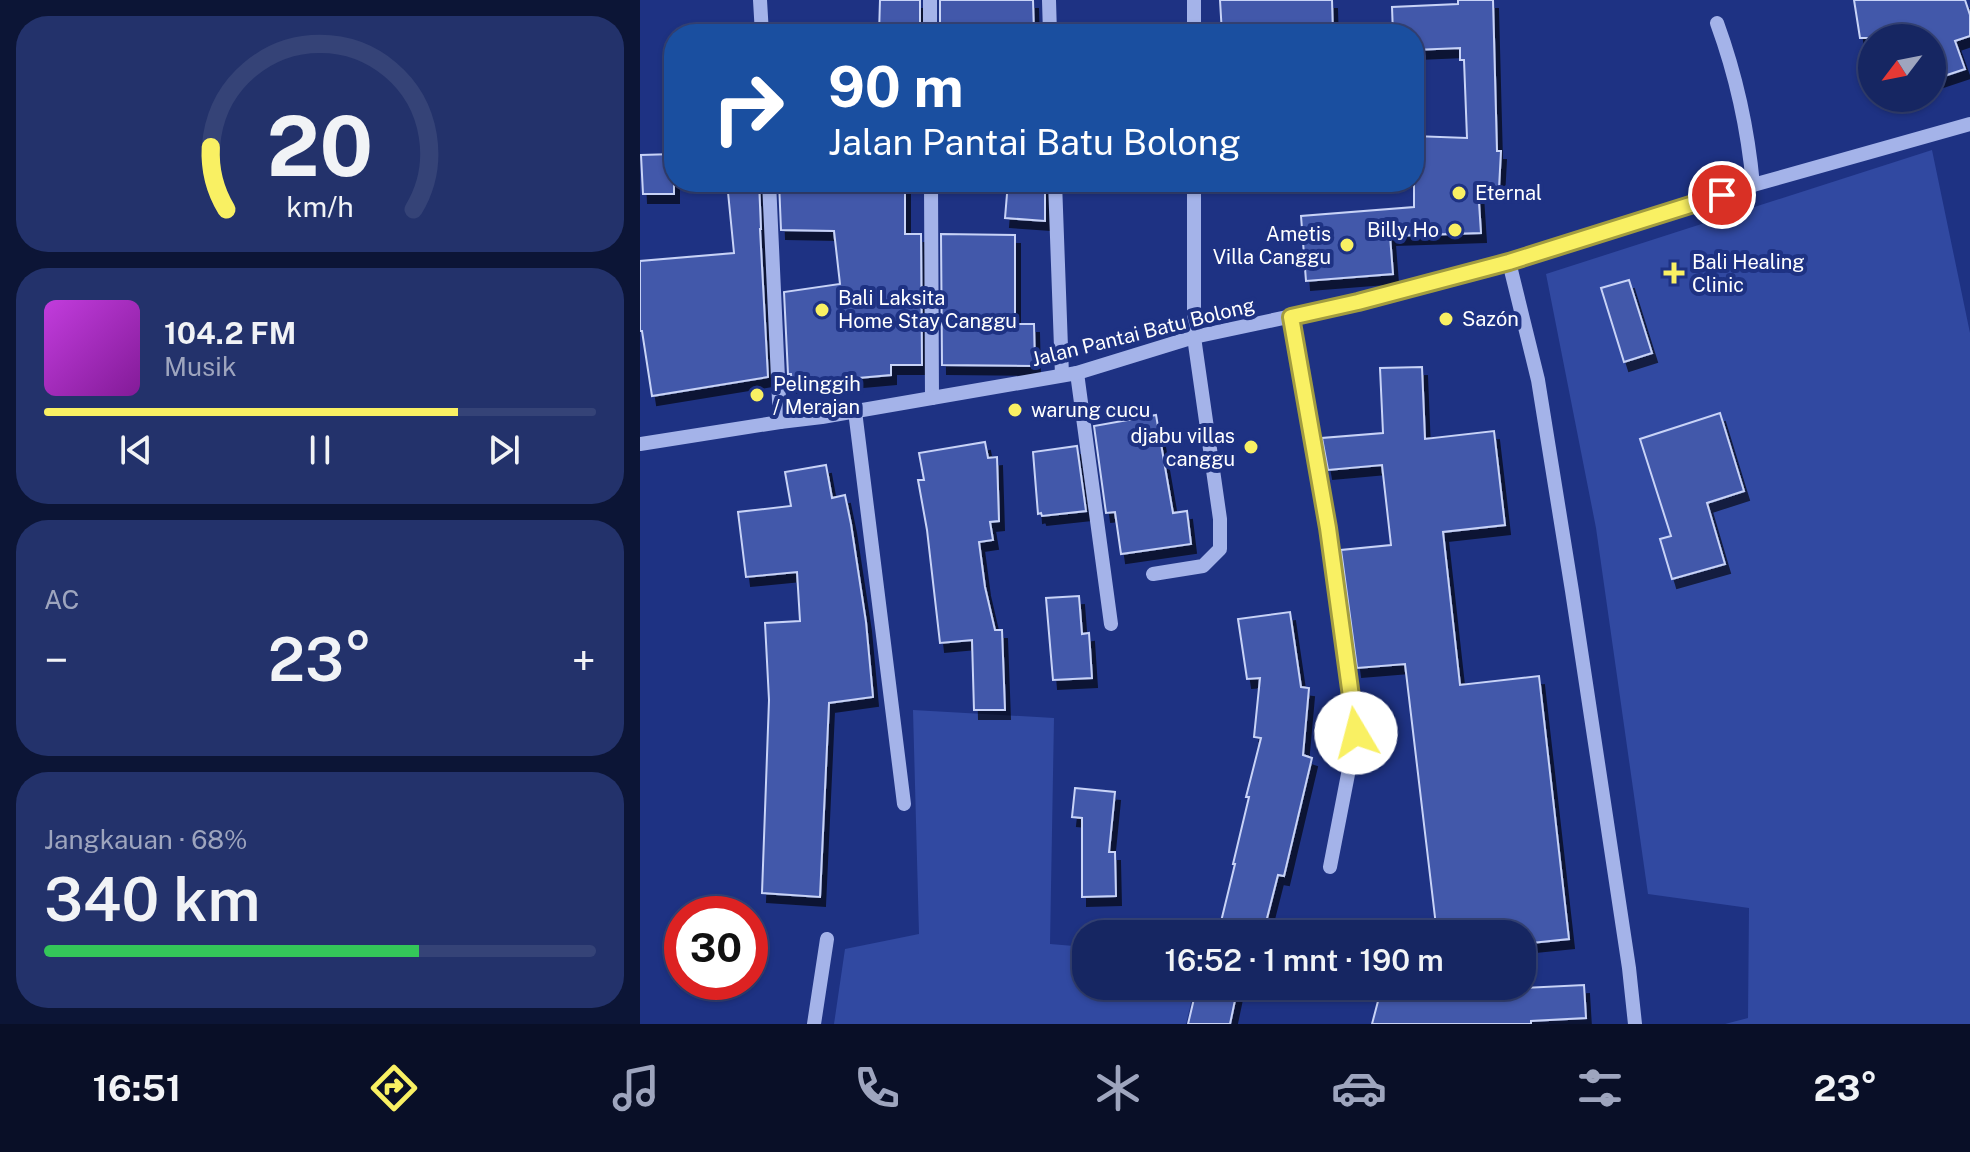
<!DOCTYPE html>
<html lang="id">
<head>
<meta charset="utf-8">
<style>
  :root { --surface:#162662; --page:#23326b; --text:#f1f3f6; --muted:#9ea5be; --line:#354377; --accent:#f9f063 }
  body { margin:0; font-family:"Public Sans",sans-serif; background:var(--page); color:var(--text); height:100vh; display:flex; flex-direction:column; font-size:30px; white-space:nowrap }
  * { box-sizing:border-box; margin:0 }
  p { font-size:26px; color:var(--muted) }
  .icon { flex:none; width:44px; height:44px; fill:none; stroke:currentColor; stroke-width:2; stroke-linecap:round; stroke-linejoin:round }
  .map { position:relative; flex:1; overflow:hidden }
  .side { display:flex; flex-direction:column; gap:16px; padding:16px; background:#0c1536; width:640px }
  .side>* { flex:none }
  .banner { position:absolute; left:24px; top:24px; width:760px; height:168px; border-radius:32px; box-shadow:0 2px 6px #0004,0 0 0 2px var(--line); background:#1a4fa0; color:#fff; overflow:hidden }
  .needle { width:52px; rotate:238deg }
  .buttons { position:absolute; left:1218px; top:24px; display:grid; gap:16px }
  .buttons a { display:grid; place-items:center; width:88px; height:88px; border-radius:50%; background:var(--surface); box-shadow:0 2px 6px #0004,0 0 0 2px var(--line); font-size:40px }
  .speed { position:absolute; left:24px; top:896px; display:flex; gap:16px; font-size:40px; font-weight:700; text-align:center }
  .speed>* { display:grid; place-content:center; width:104px; height:104px; border-radius:50%; background:var(--surface); box-shadow:0 2px 6px #0004,0 0 0 2px var(--line); line-height:1 }
  .speed .limit { border:12px solid #d22; background:#fff; color:#111 }
  .pin { position:absolute; display:grid; place-items:center; width:68px; height:68px; color:#fff; margin:-34px; border:4px solid #fff; border-radius:50%; box-shadow:0 2px 8px #0007 }
  .me { position:absolute; width:88px; margin:-44px; rotate:352deg; stroke-linejoin:round; filter:drop-shadow(0 0 6px #0008) }
  .turn { display:flex; align-items:center; gap:28px; height:168px; padding:0 32px; font-size:36px }
  .turn .icon { width:104px; height:104px; stroke-width:2.5 }
  .turn b { display:block; font-size:56px; line-height:68px }
  .big { font-size:60px; font-weight:600; line-height:1.1 }
  .side .tile { flex:1; display:flex; flex-direction:column; justify-content:center; gap:12px; min-width:0; padding:0 28px; border-radius:32px; background:var(--page) }
  .side .dial { align-items:center; gap:0 }
  .dial svg { height:208px; overflow:visible; fill:none; stroke:var(--line); stroke-width:7; stroke-linecap:round; text-anchor:middle }
  .dial text { fill:var(--text); stroke:none }
  .song { display:flex; align-items:center; gap:24px }
  .cover { width:96px; height:96px; border-radius:12px; background:linear-gradient(135deg,hsl(290 70% 55%),hsl(290 70% 35%)) }
  .played { height:8px; border-radius:4px; background:linear-gradient(90deg,var(--accent) 75%,var(--line) 75%) }
  .keys { display:flex; justify-content:space-around; direction:ltr }
  .heat { display:flex; justify-content:space-between; align-items:center; font-size:44px; direction:ltr }
  .charge { height:12px; border-radius:6px; background:linear-gradient(90deg,#34c759 68%,var(--line) 0) }
  .trip { position:absolute; left:432px; top:920px; width:464px; height:80px; border-radius:32px; background:var(--surface); box-shadow:0 2px 6px #0004,0 0 0 2px var(--line); font-weight:600; line-height:80px; text-align:center }
  .tab-bar { display:flex; height:128px; justify-content:space-around; align-items:center; background:#090f27; color:var(--muted) }
  .tab-bar .icon { width:56px; height:56px }
  .tab-bar .active { color:var(--accent) }
  .tab-bar b { font-size:36px; color:var(--text) }
  main { display:flex; flex:1; min-height:0 }
  .map>svg:first-child { display:block }
  .green { fill:#3149a1 }
  .building { fill:#4258aa; stroke:#c8d3f7; stroke-width:2; filter:url(#shadow) }
  .lines { fill:none; stroke-linecap:round; stroke-linejoin:round }
  .minor { stroke:#a4b3e9; stroke-width:14 }
  .route-casing { stroke:#a29c40; stroke-width:20 }
  .route { stroke:#f9f063; stroke-width:14 }
  .poi-dot { fill:#f9f063; stroke:#1e3283; stroke-width:3 }
  .labels { text-anchor:middle; dominant-baseline:central; stroke-width:8; stroke-linejoin:round; paint-order:stroke }
  .poi-label { font-size:20px; fill:#fff; stroke:#1e3283; text-anchor:start }
  .street-label { font-size:20px; fill:#fff; stroke:#1e3283 }
</style>
</head>
<body>
<main>
<section class="side">
<div class="tile dial"><svg viewBox="0 0 100 80">
<path d="M14 69A42 42 0 1 1 86 69"/>
<path d="M14 69A42 42 0 0 1 8 45" stroke="#f9f063"/>
<text x="50" y="56" font-size="32" font-weight="700">20</text>
<text x="50" y="72" font-size="11">km/h</text>
</svg></div>
<div class="tile">
<div class="song"><i class="cover"></i><div><b>104.2 FM</b><p>Musik</p></div></div>
<div class="played"></div>
<div class="keys"><svg class="icon" aria-label="previous" viewBox="0 0 24 24"><path d="M18 5L8 12l10 7zM5 5v14"/></svg><svg class="icon" aria-label="pause" viewBox="0 0 24 24"><path d="M8 5v14M16 5v14"/></svg><svg class="icon" aria-label="next" viewBox="0 0 24 24"><path d="M6 5l10 7-10 7zM19 5v14"/></svg></div>
</div>
<div class="tile"><p>AC</p>
<div class="heat"><a>−</a><b class="big">23°</b><a>+</a></div>
</div>
<div class="tile"><p>Jangkauan · 68%</p><b class="big">340 km</b><div class="charge"></div></div>
</section>
<div class="map">
<svg width="1330" height="1024" viewBox="0 0 1330 1024">
  <defs>
    <filter id="shadow"><feDropShadow dx="5" dy="9" stdDeviation="0" flood-color="#0009"/></filter>
  </defs>
  <rect width="100%" height="100%" fill="#1e3283"/>
  <g class="green">
    <path d="M1292 150 1330 333V1024H1085L1108 1018 1109 908 1008 894 956 528 906 274Z"/>
    <path d="M273 710 414 718 410 944 446 947V986H555L546 1024H194L205 949 279 934Z"/>
  </g>
  <g class="building">
    <path d="M240 0H280V34H239Z"/>
    <path d="M300 0H393L394 34H300Z"/>
    <path d="M580 0H692L693 34H582Z"/>
    <path d="M818 0H853L857 151H861L859 188 838 187 841 233 750 236 753 274 666 281 661 216 774 207V136L827 138 824 60H820V48L774 50V34H753L752 7 818 4Z"/>
    <path d="M1214 0H1325L1330 15V36L1315 41 1325 69 1292 80V38H1220Z"/>
    <path d="M34 154V194H3L1 155Z"/>
    <path d="M87 182H119L121 229H120L128 377 12 396 2 331H0V261L94 253Z"/>
    <path d="M139 182H265V234H281L282 365H251V375L152 384 151 374H148L144 292 200 284 194 231 141 230Z"/>
    <path d="M368 182 405 184V221L365 218Z"/>
    <path d="M301 234 375 235V324H394L395 366 302 365Z"/>
    <path d="M989 280 1012 353 984 362 961 288Z"/>
    <path d="M782 367 785 439 854 431 865 525 803 532 820 685 899 676 929 939 882 944V934H797L765 664 717 668 701 550 751 545 742 465 688 470 682 438 743 433 740 368Z"/>
    <path d="M1080 413 1104 491 1067 503 1085 564 1032 579 1020 539 1031 536 1000 439Z"/>
    <path d="M516 415 533 513 547 511 551 544 481 554 475 512 466 513 454 426Z"/>
    <path d="M345 442 348 458 357 457 359 521 350 522 353 540 339 542 345 587 355 630H362L365 710H334L332 640 300 643 287 530 278 480H284L279 453Z"/>
    <path d="M437 446 446 511 402 516 401 513 398 514 393 452Z"/>
    <path d="M186 465 192 498 205 495 211 524 226 622 233 697 189 703 180 897 122 893 129 700 125 623 160 621 157 572 106 577 98 512 151 506 145 472Z"/>
    <path d="M439 596 442 634 449 633 452 678 413 680 406 598Z"/>
    <path d="M650 612 661 687 669 688 663 755 672 758 644 876 638 875 623 934H578L595 864H593L609 797H606L621 738 614 737 620 678 607 679 598 619Z"/>
    <path d="M435 788 475 792 469 852H475L476 896 442 897V818L432 817Z"/>
    <path d="M944 985 946 1018 891 1021V1024H732L742 986H778V993Z"/>
    <path d="M557 986H598L590 1024H548Z"/>
  </g>
  <g class="lines">
    <g class="minor">
      <path d="M120 0 122 34"/>
      <path d="M290 0V34"/>
      <path d="M409 0 410 34"/>
      <path d="M554 0V34"/>
      <path d="M1077 23C1096 75 1108 130 1113 185"/>
      <path d="M129 182 140 422"/>
      <path d="M291 182 292 398"/>
      <path d="M415 182 422 375"/>
      <path d="M869 262 898 380 932 591 989 968 995 1024"/>
      <path d="M651 317 688 528 716 733 690 867"/>
      <path d="M437 373 471 624"/>
      <path d="M215 411 264 804"/>
      <path d="M0 444 140 422 182 417 437 373 554 337 718 302 869 262 1113 185 1330 124"/>
      <path d="M513 574 563 566 580 549V519L554 337V182"/>
      <path d="M174 1024 187 939"/>
    </g>
  </g>
  <g class="lines">
    <defs>
      <path id="route" d="M716 733 688 528 651 317 718 302 869 262 1082 195"/>
    </defs>
    <use href="#route" class="route-casing"/>
    <use href="#route" class="route"/>
  </g>
  <g class="poi-dot">
    <circle cx="819" cy="193" r="8"/>
    <circle cx="815" cy="230" r="8"/>
    <circle cx="707" cy="245" r="8"/>
    <path d="M1030 261h8v8h8v8h-8v8h-8v-8h-8v-8h8z"/>
    <circle cx="182" cy="310" r="8"/>
    <circle cx="806" cy="319" r="8"/>
    <circle cx="117" cy="395" r="8"/>
    <circle cx="375" cy="410" r="8"/>
    <circle cx="611" cy="447" r="8"/>
  </g>
  <g class="labels">
    <g class="poi-label">
      <text x="835" y="193">Eternal</text>
      <text x="799" y="230" text-anchor="end">Billy Ho</text>
      <text x="691" y="234" text-anchor="end">Ametis<tspan x="691" dy="23">Villa Canggu</tspan></text>
      <text x="1052" y="262">Bali Healing<tspan x="1052" dy="23">Clinic</tspan></text>
      <text x="198" y="298">Bali Laksita<tspan x="198" dy="23">Home Stay Canggu</tspan></text>
      <text x="822" y="319">Sazón</text>
      <text x="133" y="384">Pelinggih<tspan x="133" dy="23">/ Merajan</tspan></text>
      <text x="391" y="410">warung cucu</text>
      <text x="595" y="436" text-anchor="end">djabu villas<tspan x="595" dy="23">canggu</tspan></text>
    </g>
    <g class="street-label">
      <text transform="translate(503 332) rotate(-14)">Jalan Pantai Batu Bolong</text>
    </g>
  </g>
</svg>
<div class="buttons">
<a><svg class="needle" viewBox="-14 -14 28 28"><path d="M0-13l5 13h-10z" fill="#e53935"/><path d="M0 13l5-13h-10z" fill="#9ea5be"/></svg></a>
</div>
<div class="speed"><div class="limit">30</div></div>
<div class="pin" style="left:1082px;top:195px;background:#d93025"><svg class="icon" aria-label="arrive" viewBox="0 0 24 24"><path d="M6 21V4h12l-3 4 3 4H6"/></svg></div>
<svg class="me" style="left:716px;top:733px" viewBox="-20 -20 40 40"><circle r="19" fill="#fff"/><path d="M0-13L10 11 0 6-10 11z" fill="#f9f063"/></svg>
<div class="trip">16:52 · 1 mnt · 190 m</div>
<div class="banner">
<div class="turn"><svg class="icon" aria-label="right" viewBox="0 0 24 24"><path d="M7 20v-9h11M14 6l5 5-5 5"/></svg><div><b>90 m</b>Jalan Pantai Batu Bolong</div></div>
</div>
</div>
</main>
<nav class="tab-bar">
<b>16:51</b>
<svg class="icon active" aria-label="directions" viewBox="0 0 24 24"><path d="M12 3l9 9-9 9-9-9zM9 14v-3h6M13 9l2 2-2 2"/></svg>
<svg class="icon" aria-label="music" viewBox="0 0 24 24"><path d="M9 18V5l10-2v13"/><circle cx="6" cy="18" r="3"/><circle cx="16" cy="16" r="3"/></svg>
<svg class="icon" aria-label="phone" viewBox="0 0 24 24"><path d="M5 4h4l2 5-3 2q2 4 5 5l2-3 5 2v4C11 20 4 13 5 4z"/></svg>
<svg class="icon" aria-label="climate" viewBox="0 0 24 24"><path d="M12 3v18M4 7l16 10M4 17L20 7"/></svg>
<svg class="icon" aria-label="car" viewBox="0 0 24 24"><path d="M5 17H2v-5l4-1 3-4h7l3 4 3 1v5h-3M9 17h6M6 11h13"/><circle cx="7" cy="17" r="2"/><circle cx="17" cy="17" r="2"/></svg>
<svg class="icon" aria-label="filters" viewBox="0 0 24 24"><path d="M4 7h16M4 17h16"/><circle cx="9" cy="7" r="2"/><circle cx="15" cy="17" r="2"/></svg>
<b>23°</b>
</nav>
</body>
</html>
